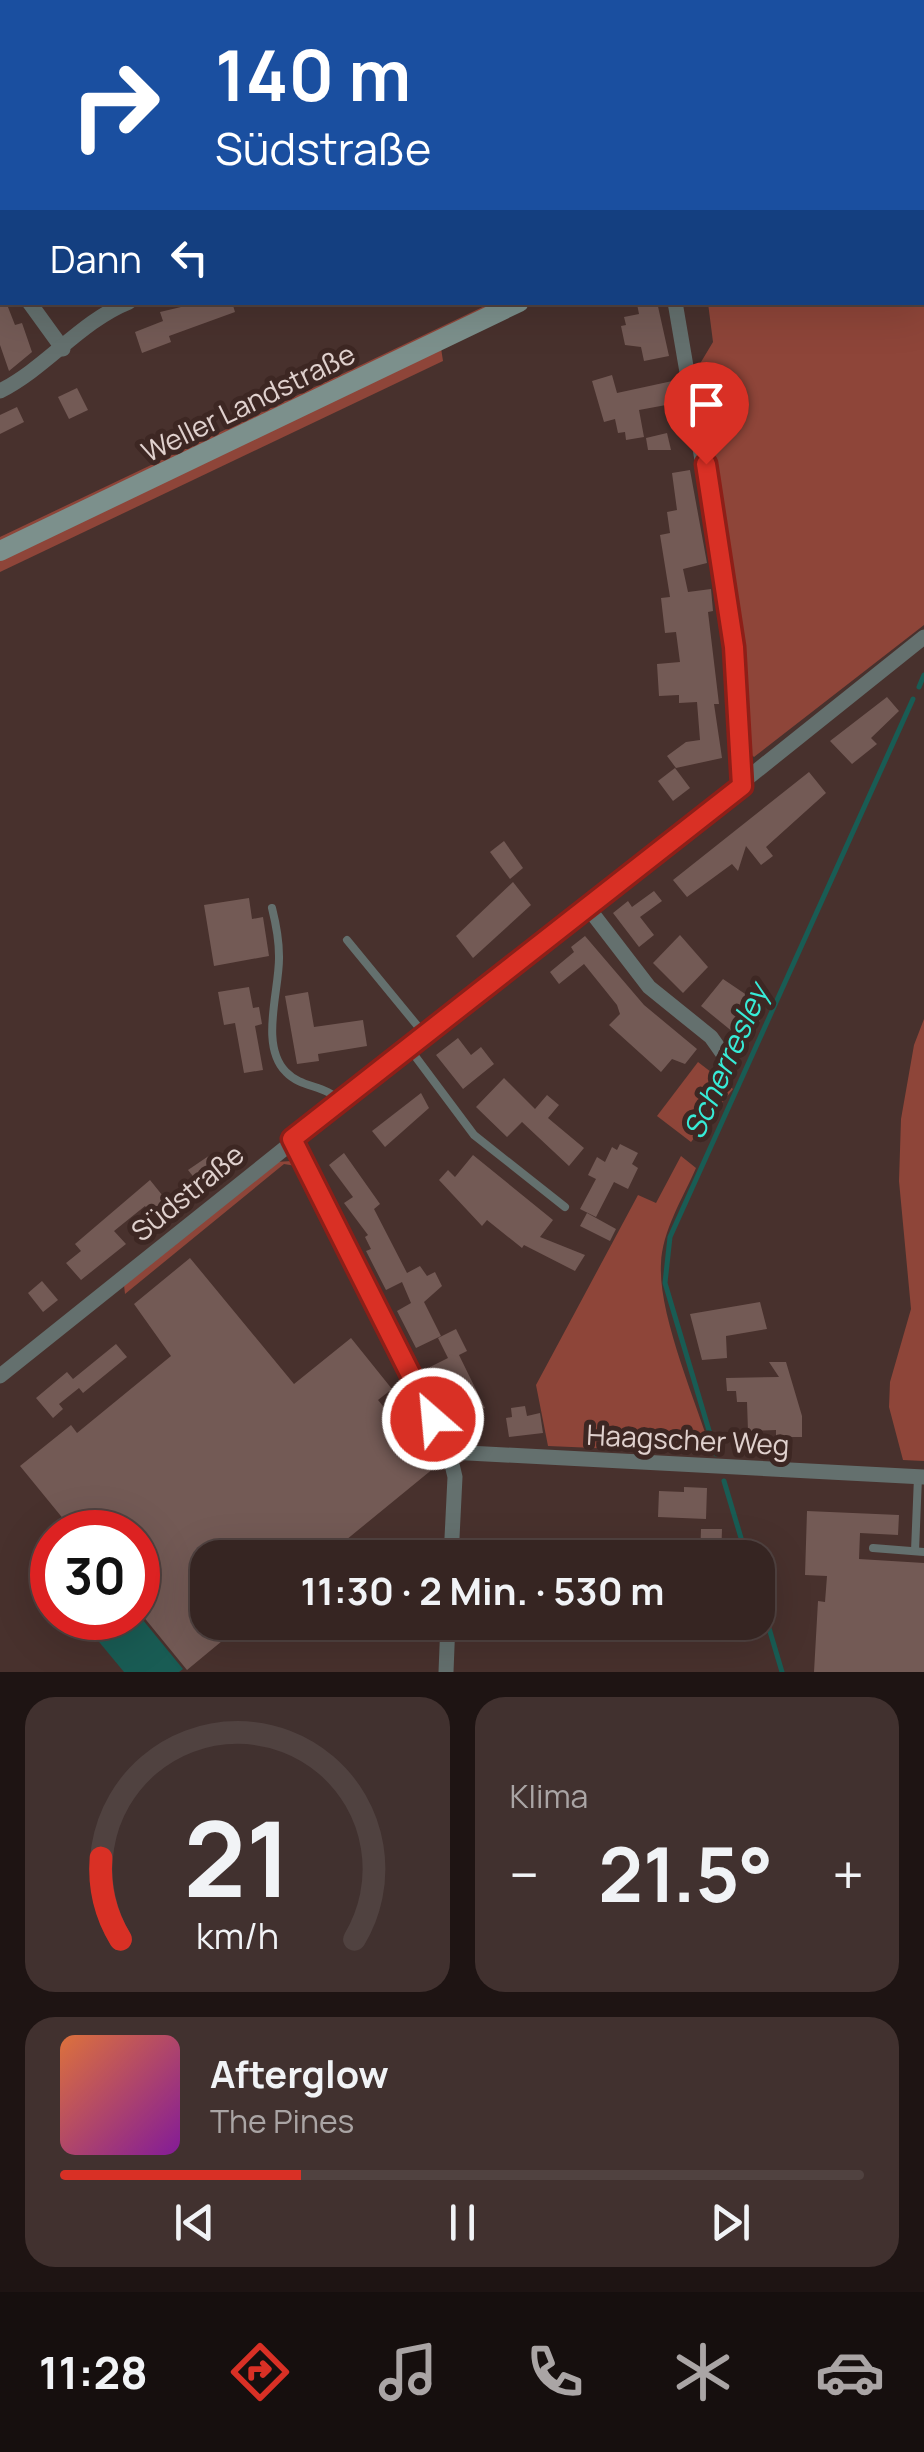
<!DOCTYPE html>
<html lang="de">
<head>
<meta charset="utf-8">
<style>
  :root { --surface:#362522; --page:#41312f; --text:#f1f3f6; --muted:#aaa5a5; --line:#504240; --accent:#d93025 }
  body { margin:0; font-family:Manrope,sans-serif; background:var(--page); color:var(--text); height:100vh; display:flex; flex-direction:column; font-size:38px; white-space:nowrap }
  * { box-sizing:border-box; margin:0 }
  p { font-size:32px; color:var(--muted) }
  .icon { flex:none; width:55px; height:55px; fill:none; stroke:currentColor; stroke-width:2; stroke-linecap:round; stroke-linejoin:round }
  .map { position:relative; height:1672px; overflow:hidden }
  .sheet { display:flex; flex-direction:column; gap:25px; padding:25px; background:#1e1413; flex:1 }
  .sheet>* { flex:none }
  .hud { position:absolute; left:0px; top:0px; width:925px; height:305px; box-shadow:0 10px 40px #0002,0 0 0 2px var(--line); background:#1a4fa0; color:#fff; overflow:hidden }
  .speed { position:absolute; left:30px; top:1510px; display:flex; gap:20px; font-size:50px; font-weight:700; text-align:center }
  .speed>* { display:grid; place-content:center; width:130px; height:130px; border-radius:50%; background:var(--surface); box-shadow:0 10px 40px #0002,0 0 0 2px var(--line); line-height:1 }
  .speed .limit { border:15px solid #d22; background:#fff; color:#111 }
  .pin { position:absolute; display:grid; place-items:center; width:85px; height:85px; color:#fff; margin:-102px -42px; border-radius:50% 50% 50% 0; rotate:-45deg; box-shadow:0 0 10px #0007 }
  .pin .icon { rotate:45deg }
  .me { position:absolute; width:110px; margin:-55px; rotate:333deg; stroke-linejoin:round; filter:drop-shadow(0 0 8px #0008) }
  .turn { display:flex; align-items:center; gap:35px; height:210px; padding:0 50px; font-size:45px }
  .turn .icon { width:130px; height:130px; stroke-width:2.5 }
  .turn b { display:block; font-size:70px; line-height:85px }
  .then { display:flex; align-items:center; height:95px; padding:0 50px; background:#0003; gap:20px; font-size:38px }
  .big { font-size:75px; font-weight:700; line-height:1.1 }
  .sheet .tile { flex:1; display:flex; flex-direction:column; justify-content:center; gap:15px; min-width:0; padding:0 35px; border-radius:30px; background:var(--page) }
  .sheet .dial { align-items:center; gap:0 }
  .dial svg { height:260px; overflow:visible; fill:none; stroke:var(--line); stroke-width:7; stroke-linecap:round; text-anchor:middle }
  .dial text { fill:var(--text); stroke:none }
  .song { display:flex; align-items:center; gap:30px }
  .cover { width:120px; height:120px; border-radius:15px; background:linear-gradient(135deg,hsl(20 70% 55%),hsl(290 70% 35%)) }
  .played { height:10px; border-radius:5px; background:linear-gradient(90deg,var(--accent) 30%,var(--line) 30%) }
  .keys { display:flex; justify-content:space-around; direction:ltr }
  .heat { display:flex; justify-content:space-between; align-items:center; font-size:55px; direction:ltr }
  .sheet .tiles { flex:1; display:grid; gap:25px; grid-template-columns:1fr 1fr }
  .tile:last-child { grid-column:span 2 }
  .trip { position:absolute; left:190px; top:1540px; width:585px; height:100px; border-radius:30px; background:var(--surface); box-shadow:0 10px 40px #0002,0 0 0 2px var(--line); font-weight:700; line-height:100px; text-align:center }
  .dock { display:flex; height:160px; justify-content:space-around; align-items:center; background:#160f0e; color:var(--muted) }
  .dock .icon { width:70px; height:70px }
  .dock .active { color:var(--accent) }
  .dock b { font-size:45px; color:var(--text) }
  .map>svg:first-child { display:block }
  .green { fill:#8e4539 }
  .water { fill:#195c54 }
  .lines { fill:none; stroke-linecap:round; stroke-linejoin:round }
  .stream { stroke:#195c54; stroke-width:5 }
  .building { fill:#735a55 }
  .lane { stroke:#64706e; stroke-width:8 }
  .street { stroke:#64706e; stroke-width:15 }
  .secondary { stroke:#7c908c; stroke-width:20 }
  .route-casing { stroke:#8d1f18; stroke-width:25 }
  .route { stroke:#d93025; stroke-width:18 }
  .labels { text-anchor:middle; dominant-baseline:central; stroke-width:10; stroke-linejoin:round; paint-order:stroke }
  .street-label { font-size:28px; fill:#e0d1ce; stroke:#3d2723 }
  .water-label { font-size:30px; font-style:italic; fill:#37ebd7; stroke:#3d2723 }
</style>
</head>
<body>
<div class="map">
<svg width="924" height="1672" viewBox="0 0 924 1672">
  <rect width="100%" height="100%" fill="#48312d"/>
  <g class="green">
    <path d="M924 118V625L754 757 747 751 735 582 695 372 713 342 708 303 922 302Z"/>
    <path d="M491 303H501L0 541V537Z"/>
    <path d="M441 348 443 361 0 572V560Z"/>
    <path d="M924 1019V1461L903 1460 889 1407 890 1382 911 1309 899 1181 901 1119 914 1045Z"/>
    <path d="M698 1062 733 1089 691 1142 657 1116Z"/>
    <path d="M681 1156 696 1168C683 1198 662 1231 661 1264 658 1314 696 1402 712 1453L548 1446 536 1385 638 1195 656 1203Z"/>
    <path d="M291 1161 296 1166 284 1164 125 1294 124 1285 276 1162Z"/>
  </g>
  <path class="water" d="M138 1614 183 1669 179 1672H124L95 1637 118 1618Z"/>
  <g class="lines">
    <g class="stream">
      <path d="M919 687 924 675"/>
      <path d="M716 1454 665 1283 670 1237 913 699"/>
      <path d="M724 1481 747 1558"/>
      <path d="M758 1591 782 1672"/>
    </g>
  </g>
  <g class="building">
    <path d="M0 289 2 302H6L15 325 22 323 32 352 9 371 0 345Z"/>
    <path d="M202 302H232L235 312 169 336 171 342 142 353 135 332 163 321 160 312Z"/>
    <path d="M657 302 669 356 644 361 641 347 625 345 621 326 626 325 624 317 639 314 637 304Z"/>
    <path d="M612 375 617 393 677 380 683 413 668 415 666 405 639 410 644 437 626 440 625 432 618 433 615 419 604 422 592 381Z"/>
    <path d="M77 388 88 410 69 419 58 397Z"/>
    <path d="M17 407 24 422 0 434V415Z"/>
    <path d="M667 433 671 450H648L646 438Z"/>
    <path d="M690 470 707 563 683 569 688 592 711 589 713 611 708 612 719 704H714L722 758 676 768 667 756 686 742 700 740 697 702 679 703V695L659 696 657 664 680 662 676 632 665 633 661 598 670 597 660 535 670 533 667 512 677 510 672 473Z"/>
    <path d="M887 697 899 711 871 738 877 744 852 764 830 741Z"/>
    <path d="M675 768 690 788 673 801 658 781Z"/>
    <path d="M809 772 826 793 766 847 773 856 761 865 746 846 738 871 732 864 687 897 673 880Z"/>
    <path d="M504 841 523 868 510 879 490 852Z"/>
    <path d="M513 882 531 905 473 958 456 936Z"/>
    <path d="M654 891 662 901 640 917 654 935 639 947 613 913 628 901 632 907Z"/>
    <path d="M249 898 252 919 263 917 269 956 214 966 204 905Z"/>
    <path d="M680 935 708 967 683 993 653 963Z"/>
    <path d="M585 936 644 1005 697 1049 685 1064 672 1059 661 1072 609 1025 620 1014 617 1005 584 964 559 984 550 972 574 952 571 947Z"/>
    <path d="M723 979 763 1006 754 1016 760 1021 744 1041 701 1006Z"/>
    <path d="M249 987 253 1008 259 1007 262 1024 255 1026 263 1070 244 1073 235 1023 224 1025 218 992Z"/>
    <path d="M308 992 314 1027 363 1020 367 1046 318 1054 319 1061 297 1064 285 996Z"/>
    <path d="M458 1038 471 1055 481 1047 494 1064 463 1089 436 1055Z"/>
    <path d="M504 1078 535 1109 547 1095 559 1105 548 1118 584 1148 569 1166 522 1122 507 1137 476 1107Z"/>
    <path d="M421 1093 429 1108 385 1147 372 1131Z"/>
    <path d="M620 1144 638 1153 632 1164 638 1168 628 1189 614 1182 596 1217 580 1209 596 1179 588 1175 597 1157 605 1162 612 1147 617 1150Z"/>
    <path d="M213 1153 222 1163 200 1185 188 1170Z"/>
    <path d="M344 1153 380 1204 374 1209 407 1273 420 1266 427 1276 435 1272 442 1286 424 1302 441 1336 416 1348 397 1311 411 1303 402 1282 386 1290 366 1251 371 1249 365 1237 368 1235 344 1203 353 1197 329 1165Z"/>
    <path d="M473 1155 553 1220 540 1237 585 1255 575 1271 524 1245 522 1248 487 1220 482 1226 439 1180 448 1170 455 1177Z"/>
    <path d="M150 1180 171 1206 155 1219 145 1206 114 1231 126 1244 81 1280 66 1263 81 1251 75 1244Z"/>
    <path d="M587 1213 616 1229 610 1241 580 1226Z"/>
    <path d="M190 1258 294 1384 351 1338 392 1389 378 1400 434 1468 324 1558H208V1622H245L187 1670 138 1610V1532H74L20 1466 71 1425 77 1433 171 1356 134 1304Z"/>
    <path d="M42 1281 58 1300 43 1312 28 1293Z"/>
    <path d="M760 1302 767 1329 726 1336 727 1358 702 1360 690 1314Z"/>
    <path d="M456 1329 467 1351 459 1355 485 1408 476 1412 480 1420 457 1432 447 1411 467 1401 456 1381 436 1391 426 1369 448 1358 438 1338Z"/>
    <path d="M116 1344 127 1357 83 1393 79 1388 59 1404 63 1409 53 1418 36 1398 67 1372 73 1379Z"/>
    <path d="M769 1362H786L802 1416V1437H776V1430L748 1431 747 1402H737L736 1391H727L726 1378 779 1377Z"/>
    <path d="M525 1406 527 1416 540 1413 543 1433 509 1437 506 1418 512 1417 511 1408Z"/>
    <path d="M684 1487 707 1488 706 1519 658 1517 659 1491 684 1492Z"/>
    <path d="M807 1511 899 1515 898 1535 860 1533 859 1559 924 1563V1672H814L818 1601 825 1602 827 1576 805 1575Z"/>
    <path d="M701 1529H722L721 1558H700Z"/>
  </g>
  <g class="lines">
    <g class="lane">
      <path d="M272 908C276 924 279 939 279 956 280 989 259 1045 286 1072 301 1088 325 1085 341 1101"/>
      <path d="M347 940 425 1035"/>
      <path d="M409 1048 474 1135 565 1207"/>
      <path d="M873 1548 924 1552"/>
      <path d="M915 1551 918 1477"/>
    </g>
    <g class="street">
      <path d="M8 0 9 2"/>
      <path d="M273 0 274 2"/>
      <path d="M607 0 608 2"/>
      <path d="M839 0 841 2"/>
      <path d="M101 2 108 0"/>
      <path d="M547 2 554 0"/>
      <path d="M856 2 860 0"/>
      <path d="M0 38 2 37"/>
      <path d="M0 189 2 188"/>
      <path d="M0 224 2 231"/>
      <path d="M29 302 63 349"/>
      <path d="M675 302 734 647 742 785"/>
      <path d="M0 391C46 368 81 321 129 302"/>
      <path d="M586 905 649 987 711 1037 728 1061"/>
      <path d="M292 1139 449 1452 455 1477 451 1558"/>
      <path d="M0 1376 924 637"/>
      <path d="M449 1452 924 1477"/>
      <path d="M446 1672 448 1622"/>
    </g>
    <g class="secondary">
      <path d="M922 109H924"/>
      <path d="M0 551 519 302"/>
    </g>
  </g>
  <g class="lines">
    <defs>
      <path id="route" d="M433 1419 292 1139 742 786 734 647 706 464"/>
    </defs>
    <use href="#route" class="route-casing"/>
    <use href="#route" class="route"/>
  </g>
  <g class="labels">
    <g class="street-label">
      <text transform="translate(248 402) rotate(-26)">Weller Landstraße</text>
      <text transform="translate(187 1192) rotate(-39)">Südstraße</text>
      <text transform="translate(688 1439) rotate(3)">Haagscher Weg</text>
    </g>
    <g class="water-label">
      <text transform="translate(725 1061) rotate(-66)">Scherresley</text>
    </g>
  </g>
</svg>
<div class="speed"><div class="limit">30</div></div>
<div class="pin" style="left:706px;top:464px;background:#d93025"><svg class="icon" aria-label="arrive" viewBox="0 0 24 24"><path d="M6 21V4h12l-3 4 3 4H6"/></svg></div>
<svg class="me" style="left:433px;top:1419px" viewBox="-20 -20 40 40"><circle r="17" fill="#d93025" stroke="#fff" stroke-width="3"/><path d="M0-11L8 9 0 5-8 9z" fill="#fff"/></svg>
<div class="trip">11:30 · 2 Min. · 530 m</div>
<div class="hud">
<div class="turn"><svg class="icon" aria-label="right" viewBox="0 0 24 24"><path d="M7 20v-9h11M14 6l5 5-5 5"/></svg><div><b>140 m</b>Südstraße</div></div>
<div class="then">Dann<svg class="icon" aria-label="left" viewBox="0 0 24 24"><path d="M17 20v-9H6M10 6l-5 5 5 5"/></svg></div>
</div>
</div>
<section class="sheet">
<div class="tiles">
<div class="tile dial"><svg viewBox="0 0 100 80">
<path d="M14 69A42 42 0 1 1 86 69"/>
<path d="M14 69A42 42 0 0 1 8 44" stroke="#d93025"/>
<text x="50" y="56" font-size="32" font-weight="700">21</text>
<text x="50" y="72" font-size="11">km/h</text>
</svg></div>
<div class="tile"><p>Klima</p>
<div class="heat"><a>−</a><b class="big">21.5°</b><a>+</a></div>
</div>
<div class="tile">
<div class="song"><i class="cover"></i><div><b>Afterglow</b><p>The Pines</p></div></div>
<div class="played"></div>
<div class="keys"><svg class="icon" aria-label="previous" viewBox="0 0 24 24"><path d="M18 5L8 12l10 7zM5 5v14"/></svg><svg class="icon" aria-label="pause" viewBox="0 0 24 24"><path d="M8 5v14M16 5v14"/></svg><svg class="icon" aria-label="next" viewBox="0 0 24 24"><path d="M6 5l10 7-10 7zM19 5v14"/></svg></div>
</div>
</div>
</section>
<nav class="dock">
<b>11:28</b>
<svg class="icon active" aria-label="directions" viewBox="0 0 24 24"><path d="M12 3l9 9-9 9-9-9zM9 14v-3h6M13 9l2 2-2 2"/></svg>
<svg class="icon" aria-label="music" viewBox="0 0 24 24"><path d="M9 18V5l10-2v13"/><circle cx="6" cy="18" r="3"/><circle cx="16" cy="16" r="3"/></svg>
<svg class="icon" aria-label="phone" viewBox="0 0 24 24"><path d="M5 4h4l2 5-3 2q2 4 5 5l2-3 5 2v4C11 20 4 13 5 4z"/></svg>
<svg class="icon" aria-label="climate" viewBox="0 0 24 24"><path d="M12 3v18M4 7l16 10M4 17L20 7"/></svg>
<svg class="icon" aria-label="car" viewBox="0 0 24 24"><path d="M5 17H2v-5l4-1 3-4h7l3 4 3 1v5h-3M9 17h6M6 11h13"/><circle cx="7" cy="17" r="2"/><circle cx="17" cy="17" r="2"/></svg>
</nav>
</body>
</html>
